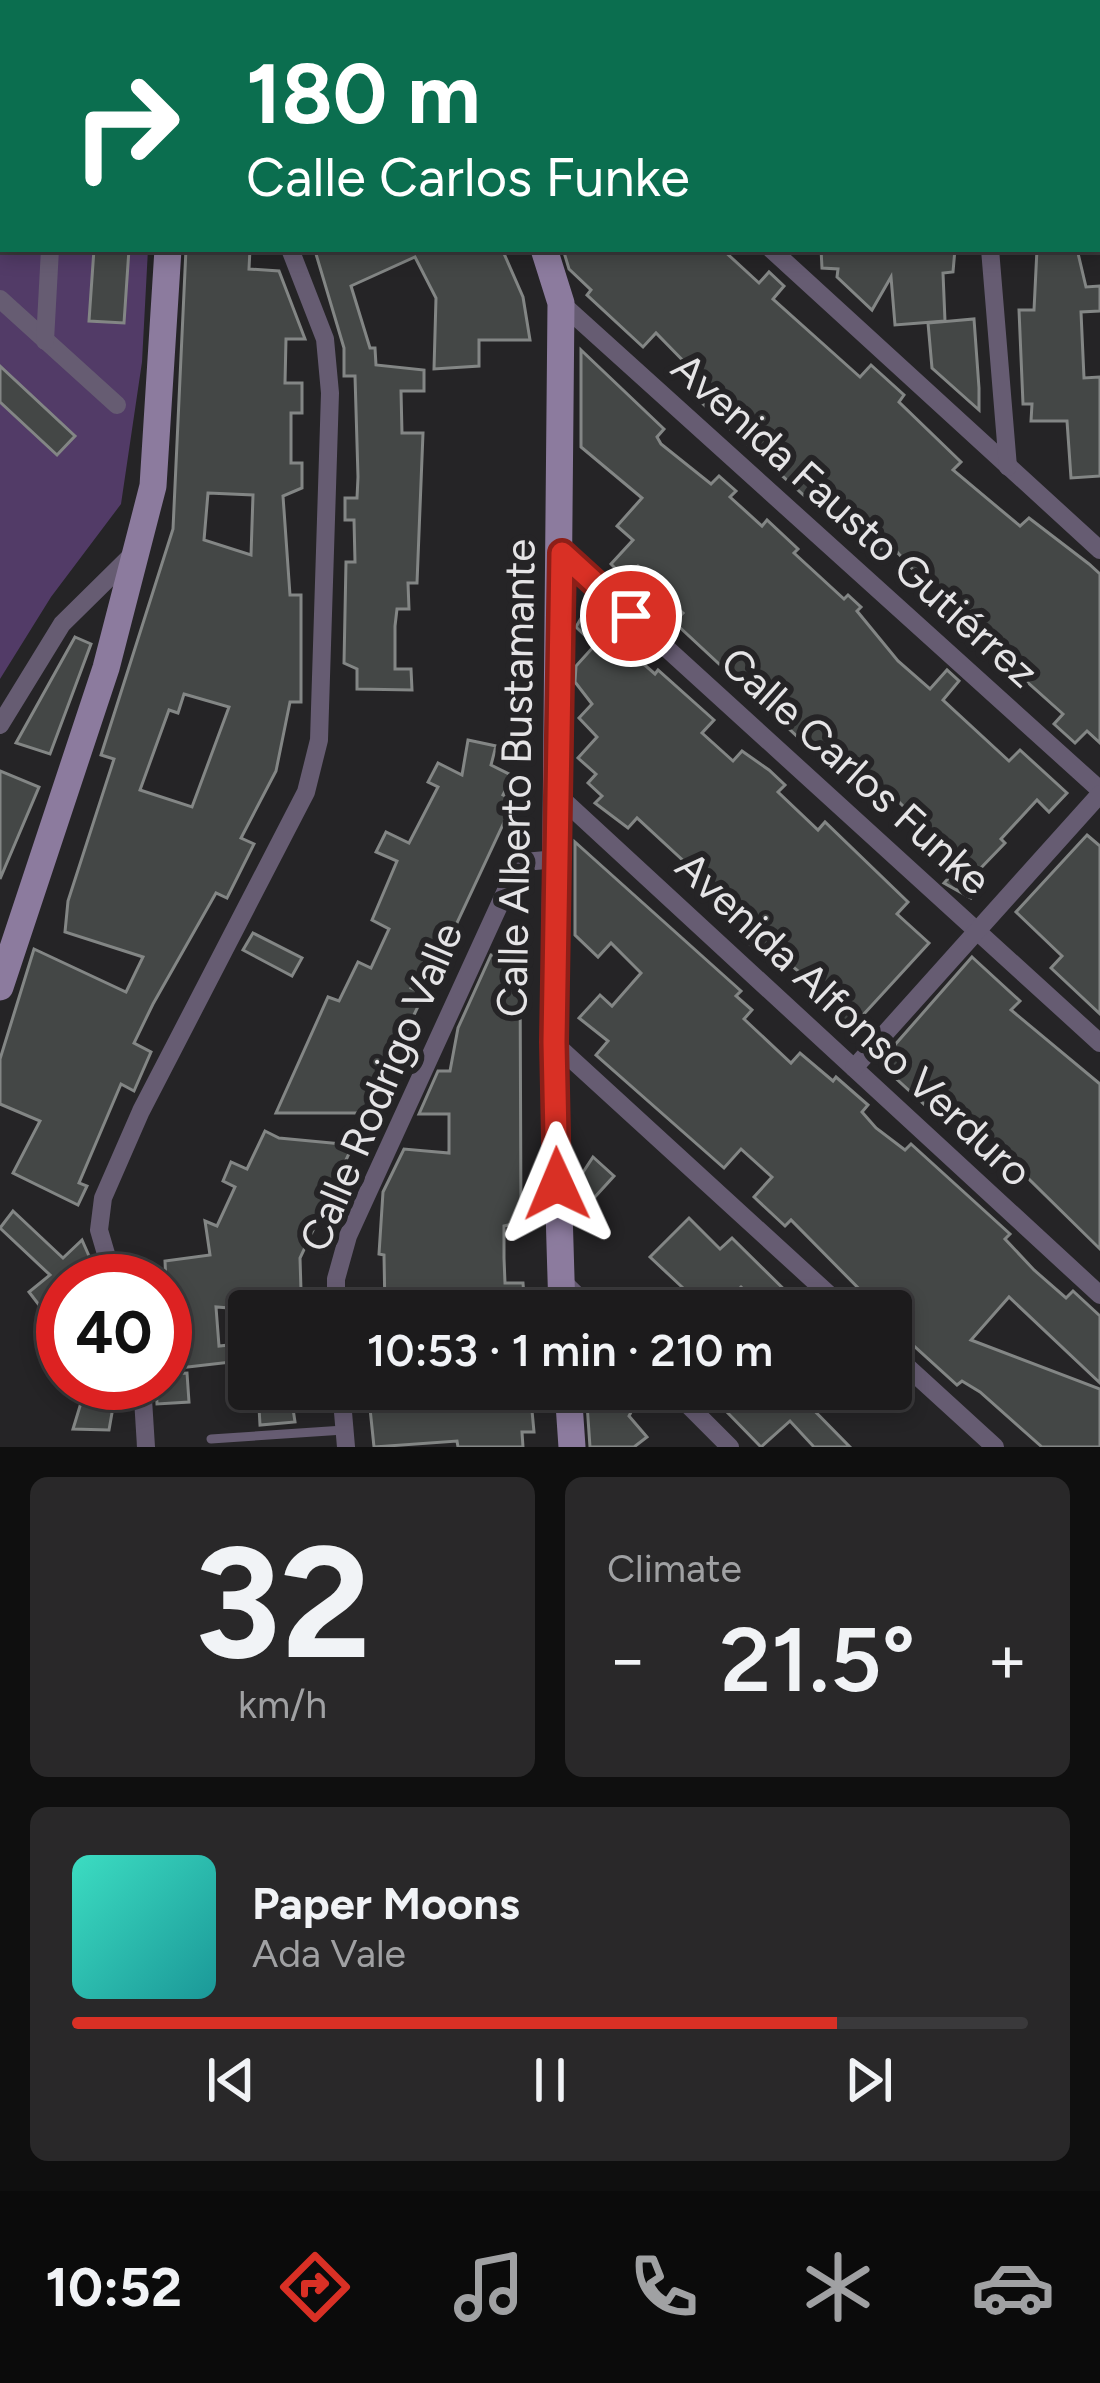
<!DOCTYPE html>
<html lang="en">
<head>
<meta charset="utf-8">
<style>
  :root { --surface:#1c1b1c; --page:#292829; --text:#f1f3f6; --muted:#a0a1a3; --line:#3a393b; --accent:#d93025 }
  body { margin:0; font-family:Figtree,sans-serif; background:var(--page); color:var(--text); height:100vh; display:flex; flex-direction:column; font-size:45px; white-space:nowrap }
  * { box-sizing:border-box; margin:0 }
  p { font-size:39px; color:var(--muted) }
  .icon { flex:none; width:66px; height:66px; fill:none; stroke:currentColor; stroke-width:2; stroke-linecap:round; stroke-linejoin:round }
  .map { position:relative; height:1447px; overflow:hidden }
  .details { display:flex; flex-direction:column; gap:30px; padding:30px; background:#0f0f0f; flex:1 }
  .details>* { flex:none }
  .guide { position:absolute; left:0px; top:0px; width:1101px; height:252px; box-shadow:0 6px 18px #0003,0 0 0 3px var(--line); background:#0b6e4f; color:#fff; overflow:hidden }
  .speed { position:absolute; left:36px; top:1254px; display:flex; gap:24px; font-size:60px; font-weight:700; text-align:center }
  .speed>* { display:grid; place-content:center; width:156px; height:156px; border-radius:50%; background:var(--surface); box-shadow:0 6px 18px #0003,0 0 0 3px var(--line); line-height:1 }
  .speed .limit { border:18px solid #d22; background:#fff; color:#111 }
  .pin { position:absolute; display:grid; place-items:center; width:102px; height:102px; color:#fff; margin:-51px; border:6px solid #fff; border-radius:50%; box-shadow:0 3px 12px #0007 }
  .me { position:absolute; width:132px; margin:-66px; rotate:359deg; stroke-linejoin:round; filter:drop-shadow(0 0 9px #0008) }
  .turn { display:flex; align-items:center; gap:42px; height:252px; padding:0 48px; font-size:54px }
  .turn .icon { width:156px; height:156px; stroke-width:2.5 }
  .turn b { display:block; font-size:84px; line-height:102px }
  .big { font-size:90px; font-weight:600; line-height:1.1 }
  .details .widget { flex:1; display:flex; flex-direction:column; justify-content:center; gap:18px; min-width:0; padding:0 42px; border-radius:18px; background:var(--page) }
  .details .dial { align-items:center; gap:0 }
  .dial b { font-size:156px; line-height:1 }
  .song { display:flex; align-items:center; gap:36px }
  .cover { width:144px; height:144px; border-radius:18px; background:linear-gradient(135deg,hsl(170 70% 55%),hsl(180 70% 35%)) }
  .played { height:12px; border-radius:6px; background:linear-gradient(90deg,var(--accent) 80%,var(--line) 80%) }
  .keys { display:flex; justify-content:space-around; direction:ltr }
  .heat { display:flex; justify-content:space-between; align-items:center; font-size:66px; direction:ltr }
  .details .tiles { flex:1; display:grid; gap:30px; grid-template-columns:1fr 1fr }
  .widget:last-child { grid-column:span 2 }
  .trip { position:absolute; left:228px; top:1290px; width:684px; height:120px; border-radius:12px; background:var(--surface); box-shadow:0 6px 18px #0003,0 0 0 3px var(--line); font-weight:600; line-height:120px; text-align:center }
  .tab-bar { display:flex; height:192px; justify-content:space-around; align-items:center; background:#0b0b0b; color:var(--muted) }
  .tab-bar .icon { width:84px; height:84px }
  .tab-bar .active { color:var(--accent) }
  .tab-bar b { font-size:54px; color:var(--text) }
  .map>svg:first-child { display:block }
  .green { fill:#523b67 }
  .building { fill:#444746; stroke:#838685; stroke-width:3; fill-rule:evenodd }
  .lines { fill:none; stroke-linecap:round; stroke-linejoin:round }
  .lane { stroke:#665c72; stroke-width:9 }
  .street { stroke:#665c72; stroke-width:18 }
  .secondary { stroke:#8c7b9e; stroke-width:27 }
  .route-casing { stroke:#8d1f18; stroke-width:30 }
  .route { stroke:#d93025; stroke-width:21 }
  .labels { text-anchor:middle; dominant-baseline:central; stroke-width:12; stroke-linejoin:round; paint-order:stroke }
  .street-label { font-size:42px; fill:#e5e4e6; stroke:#252426 }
</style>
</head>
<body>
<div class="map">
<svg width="1100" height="1447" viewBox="0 0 1100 1447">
  <rect width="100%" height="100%" fill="#252426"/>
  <path class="green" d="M0 0H161L3 3V249H148L142 362 121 504 51 597 0 679Z"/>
  <g class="building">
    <path d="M94 249H129L124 323 89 321Z"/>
    <path d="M186 249H250L249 269 279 271 305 339H286L285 383H302V413H291V463H302V488L283 496 290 595H301V702H290L276 771 241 838 254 844 227 898 216 893 153 1004 134 1043 151 1052 134 1091 121 1084 79 1183 87 1186 78 1205 13 1173 40 1121 0 1104V1059L34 949 126 992 143 957 65 932 68 901 114 759 101 755 173 529ZM208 493 253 495 251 555 204 540ZM184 694 229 707 192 807 140 790 169 710 178 713Z"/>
    <path d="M328 249H502L523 297 530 340H479V366L434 369 436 298 415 257 351 286 370 348H375L376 365 424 370V391H401L402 433H423L417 583H408L409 609H397L395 626V669H411L412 690 357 689V669L344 663 346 562H355L354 520H345V498H357L358 477 355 376H344V348L316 254Z"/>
    <path d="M563 249H722L759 283 769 272 784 286 773 299 860 377 871 365 904 395 899 402 961 462 953 470 1020 526 1029 518 1089 564 1100 574V743L1087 731 1075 743 1054 724 1063 714 960 622 897 552 891 558 838 510 835 513 814 495 809 500 728 427 688 390 699 377 656 333 643 347 587 295 591 290 569 269Z"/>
    <path d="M821 249H955L953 272 943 273 945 321 895 325 891 277 872 310 837 277 838 269 822 268Z"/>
    <path d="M1037 249H1077L1086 287 1100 286V311L1081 312 1084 378 1100 377V476L1071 478 1067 421H1031L1032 404H1023L1019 310H1034Z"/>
    <path d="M974 319 979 388V410L932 368 928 323Z"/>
    <path d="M581 350 664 429 657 437 661 444 711 484 719 476 736 491 730 497 762 526 767 520 798 549 794 553 844 599 848 595 861 607 857 611 898 661 930 689 947 670 959 681 943 700 1009 761 1020 750 1067 793 1049 812 1037 800 1001 839 1005 843 977 872 986 881 971 898 944 883 954 872 916 837 925 828 885 788 858 766 845 781 674 622 683 613 667 599 670 595 638 566 626 579 611 564 633 540 617 526 642 498 581 447Z"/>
    <path d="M0 366 75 436 57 455 0 402Z"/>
    <path d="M587 608 610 628 598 642 607 632 655 674 658 670 714 720 702 733 733 761 742 751 769 770 785 785 778 792 818 830 825 822 908 902 897 914 929 943 852 1027 822 1003 829 996 792 966 784 975 736 932 744 924 724 908 729 903 637 818 628 828 595 803 602 796 588 783 596 774 578 758 597 737 579 718 592 704 575 682 576 666 595 645 576 627Z"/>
    <path d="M75 637 91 644 50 754 16 743Z"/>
    <path d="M468 740 496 746 491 765 513 776 503 795 514 801 442 955 430 949 411 988 424 994 367 1113H276L328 997 339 1001 358 962 371 968 389 929 372 920 397 861 376 852 386 832 409 843 438 787 428 782 438 763 462 775Z"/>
    <path d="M0 771 39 787 0 879Z"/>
    <path d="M1087 835 1100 846V1014L1051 968 1062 956 1016 912Z"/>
    <path d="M575 842 741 991 736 996 752 1010 744 1019 791 1063 800 1053 833 1081 836 1077 868 1105 862 1112 876 1128 905 1150 911 1144 1010 1234 1005 1239 1034 1270 1066 1298 1073 1291 1100 1316V1383L1009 1297 971 1340 1100 1389V1447H1042L980 1392 962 1381 957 1385 891 1325V1311H881L791 1220 785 1226 754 1197 772 1177 741 1149 724 1168 596 1055 608 1041 579 1018 600 995 612 1006 641 973 611 943 598 957 575 935Z"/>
    <path d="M253 933 302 958 292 976 243 950Z"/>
    <path d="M491 955 520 959 521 1222 504 1226V1258L505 1283H523L525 1311H385L384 1255 379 1254 383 1192 404 1149 449 1153V1114H419L438 1071H450L458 1028Z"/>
    <path d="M972 957 1020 1001 1011 1010 1100 1084V1249L984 1135 934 1095 925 1105 879 1063Z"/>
    <path d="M265 1131 279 1138 353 1145 300 1258 301 1290 243 1297 242 1309 216 1307 219 1346 249 1343V1360L170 1369 165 1261 210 1255 205 1221 217 1226 235 1187 223 1181 231 1162 247 1169Z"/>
    <path d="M593 1157 614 1176 593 1199 576 1183Z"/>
    <path d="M13 1211 63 1258 82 1240 100 1281H63V1293L42 1309 29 1292 50 1275 0 1228Z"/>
    <path d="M689 1218 720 1249 732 1238 806 1311H767L741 1287 715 1311H660L682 1287 650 1257Z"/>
    <path d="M187 1373 189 1402 157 1404 156 1383H165V1374Z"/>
    <path d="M87 1383H112L116 1390 109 1430 73 1429Z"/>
    <path d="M258 1389H290L295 1422 260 1425Z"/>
    <path d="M368 1389H530L534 1432H522L523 1447H458L457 1441 374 1447Z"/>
    <path d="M586 1389H617L638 1399 629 1416 647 1437 634 1447H590Z"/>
    <path d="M742 1389H793L850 1447H814L790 1421 761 1447 724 1409Z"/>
  </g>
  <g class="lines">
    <path class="lane" d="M211 1439 344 1430"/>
    <g class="street">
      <path d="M506 0 509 3"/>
      <path d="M756 0V3"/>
      <path d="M970 0V3"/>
      <path d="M65 3V0"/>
      <path d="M771 249 1100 550"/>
      <path d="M990 249 1008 467"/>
      <path d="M0 299 117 405"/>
      <path d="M561 303 1100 790"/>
      <path d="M45 341 50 249"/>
      <path d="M562 553 1100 1043"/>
      <path d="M0 725 62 624 132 555"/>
      <path d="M560 797 1100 1295"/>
      <path d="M554 1043 847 1311"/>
      <path d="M854 1068 1100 794"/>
      <path d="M560 1279 593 1311"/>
      <path d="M114 1281 99 1230 103 1198 141 1111 306 792 319 740 330 393 325 339 290 249"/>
      <path d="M336 1311V1279L348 1236 508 886 524 862 557 859"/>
      <path d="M891 1352 995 1447"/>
      <path d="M142 1383 146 1447"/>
      <path d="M341 1389 346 1447"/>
      <path d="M672 1389 730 1447"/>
    </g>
    <g class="secondary">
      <path d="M432 0 434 3"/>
      <path d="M185 3V0"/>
      <path d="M544 249 561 303 554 1043 562 1311"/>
      <path d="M0 987 106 668 153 486 168 249"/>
      <path d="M568 1389 572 1447"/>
    </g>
  </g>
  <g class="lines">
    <defs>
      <path id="route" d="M557 1184 554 1042 562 553 631 616"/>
    </defs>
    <use href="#route" class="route-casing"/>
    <use href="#route" class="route"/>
  </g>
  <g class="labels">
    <g class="street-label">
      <text transform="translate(855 520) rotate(42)">Avenida Fausto Gutiérrez</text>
      <text transform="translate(856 771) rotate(42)">Calle Carlos Funke</text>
      <text transform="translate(516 778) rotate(-89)">Calle Alberto Bustamante</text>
      <text transform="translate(854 1019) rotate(43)">Avenida Alfonso Verduro</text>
      <text transform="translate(381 1087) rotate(-67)">Calle Rodrigo Valle</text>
    </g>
  </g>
</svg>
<div class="speed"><div class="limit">40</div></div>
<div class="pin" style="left:631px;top:616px;background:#d93025"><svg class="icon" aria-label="arrive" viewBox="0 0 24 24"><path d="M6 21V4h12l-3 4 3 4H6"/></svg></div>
<svg class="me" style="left:557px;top:1184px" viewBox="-20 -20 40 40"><path d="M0-17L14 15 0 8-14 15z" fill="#d93025" stroke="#fff" stroke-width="4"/></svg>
<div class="trip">10:53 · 1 min · 210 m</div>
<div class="guide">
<div class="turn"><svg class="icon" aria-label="right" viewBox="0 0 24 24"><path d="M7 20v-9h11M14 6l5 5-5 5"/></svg><div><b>180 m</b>Calle Carlos Funke</div></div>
</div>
</div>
<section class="details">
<div class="tiles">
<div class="widget dial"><b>32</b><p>km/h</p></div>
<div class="widget"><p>Climate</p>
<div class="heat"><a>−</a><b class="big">21.5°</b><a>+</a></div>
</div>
<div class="widget">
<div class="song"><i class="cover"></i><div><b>Paper Moons</b><p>Ada Vale</p></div></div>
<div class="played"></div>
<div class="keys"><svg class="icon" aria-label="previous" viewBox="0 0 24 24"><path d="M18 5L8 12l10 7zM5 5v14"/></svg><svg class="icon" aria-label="pause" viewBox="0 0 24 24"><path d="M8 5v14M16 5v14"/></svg><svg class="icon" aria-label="next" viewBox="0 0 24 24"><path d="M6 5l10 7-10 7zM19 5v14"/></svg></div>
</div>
</div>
</section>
<nav class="tab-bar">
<b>10:52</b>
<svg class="icon active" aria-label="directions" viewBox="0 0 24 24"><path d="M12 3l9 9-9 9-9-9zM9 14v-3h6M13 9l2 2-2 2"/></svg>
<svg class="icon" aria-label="music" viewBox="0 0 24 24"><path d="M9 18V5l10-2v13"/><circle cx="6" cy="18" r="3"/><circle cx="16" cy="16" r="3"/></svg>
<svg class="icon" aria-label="phone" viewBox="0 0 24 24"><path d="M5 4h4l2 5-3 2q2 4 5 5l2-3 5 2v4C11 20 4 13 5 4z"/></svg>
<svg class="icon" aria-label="climate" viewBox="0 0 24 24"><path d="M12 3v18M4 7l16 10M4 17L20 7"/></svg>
<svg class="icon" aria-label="car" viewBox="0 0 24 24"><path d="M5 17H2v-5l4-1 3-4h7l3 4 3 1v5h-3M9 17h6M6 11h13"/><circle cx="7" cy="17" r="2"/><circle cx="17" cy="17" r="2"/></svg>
</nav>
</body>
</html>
